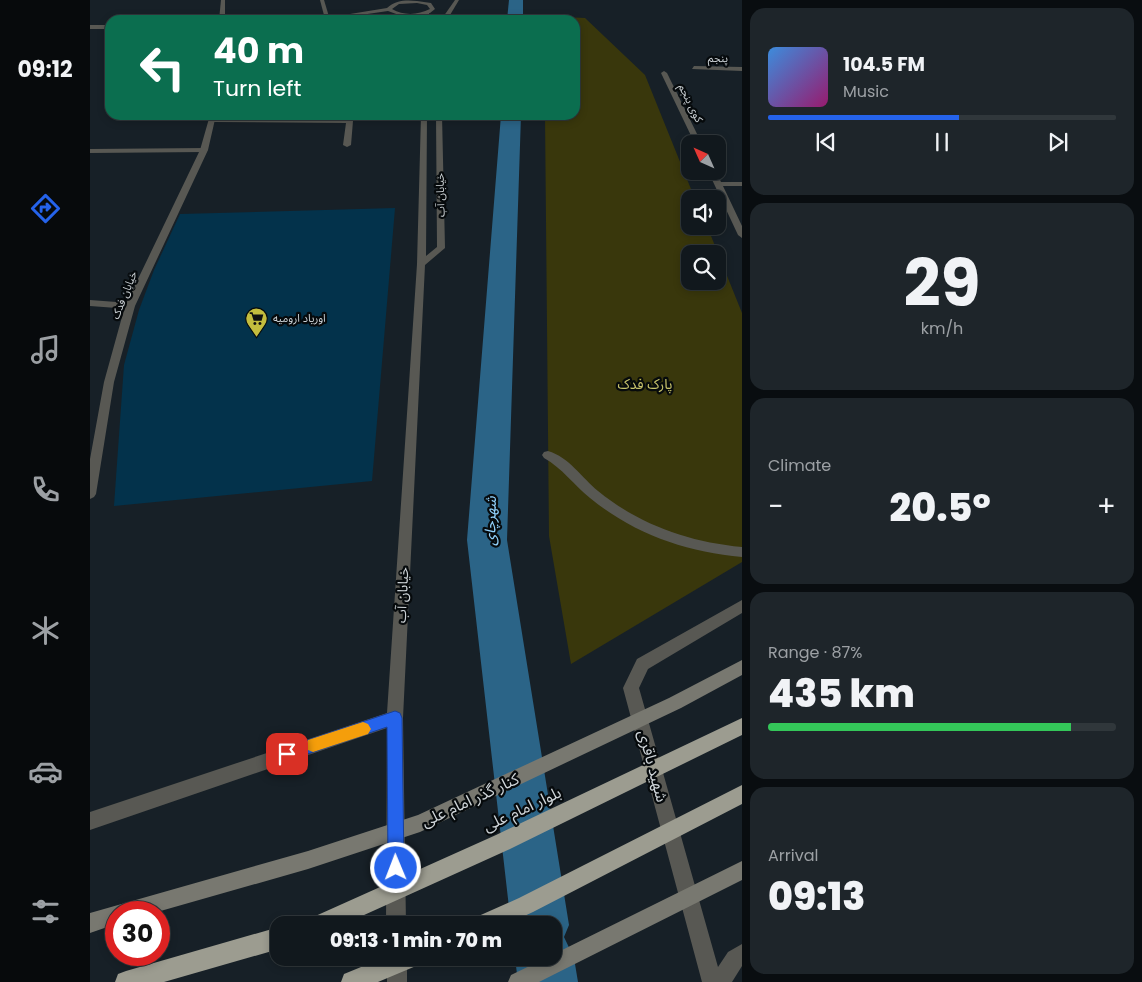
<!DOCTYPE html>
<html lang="en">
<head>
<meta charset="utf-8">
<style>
  :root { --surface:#11181d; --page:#1e252a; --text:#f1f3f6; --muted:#9ca0a4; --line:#30373b; --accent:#2563eb }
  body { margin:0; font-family:Poppins,"Noto Sans Arabic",sans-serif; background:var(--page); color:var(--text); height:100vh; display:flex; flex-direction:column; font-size:19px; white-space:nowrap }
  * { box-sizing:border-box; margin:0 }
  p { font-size:16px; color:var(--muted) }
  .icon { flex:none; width:28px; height:28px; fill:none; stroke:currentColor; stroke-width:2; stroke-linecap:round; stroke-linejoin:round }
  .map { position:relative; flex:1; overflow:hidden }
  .drawer { display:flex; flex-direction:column; gap:8px; padding:8px; background:#090d10; width:400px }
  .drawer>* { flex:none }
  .banner { position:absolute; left:15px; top:15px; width:475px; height:105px; border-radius:15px; box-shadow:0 2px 8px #0003,0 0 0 1px var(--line); background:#0b6e4f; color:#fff; overflow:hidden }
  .needle { width:32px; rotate:315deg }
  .fabs { position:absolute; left:591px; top:135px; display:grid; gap:10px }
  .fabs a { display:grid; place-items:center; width:45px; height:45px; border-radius:10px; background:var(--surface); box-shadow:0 2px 8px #0003,0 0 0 1px var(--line); font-size:25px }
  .speed { position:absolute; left:15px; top:901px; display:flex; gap:10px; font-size:25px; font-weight:700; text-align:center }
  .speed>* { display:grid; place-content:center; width:65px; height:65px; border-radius:50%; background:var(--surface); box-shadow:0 2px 8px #0003,0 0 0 1px var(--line); line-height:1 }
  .speed .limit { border:8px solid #d22; background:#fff; color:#111 }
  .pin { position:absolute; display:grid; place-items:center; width:42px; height:42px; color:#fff; margin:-21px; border-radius:10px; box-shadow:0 2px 8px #0006 }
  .me { position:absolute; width:55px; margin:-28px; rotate:359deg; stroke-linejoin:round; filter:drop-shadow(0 0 4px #0008) }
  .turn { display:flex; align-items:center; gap:18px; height:105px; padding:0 25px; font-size:22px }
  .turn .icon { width:65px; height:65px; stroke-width:2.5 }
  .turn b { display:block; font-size:35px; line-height:42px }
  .big { font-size:38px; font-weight:800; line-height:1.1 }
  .drawer .widget { flex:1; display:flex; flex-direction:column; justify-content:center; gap:8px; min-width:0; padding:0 18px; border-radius:15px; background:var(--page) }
  .drawer .dial { align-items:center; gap:0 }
  .dial b { font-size:65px; line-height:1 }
  .song { display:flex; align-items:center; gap:15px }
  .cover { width:60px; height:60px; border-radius:8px; background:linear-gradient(135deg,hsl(210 70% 55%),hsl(320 70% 35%)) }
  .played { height:5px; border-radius:2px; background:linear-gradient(90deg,var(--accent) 55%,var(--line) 55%) }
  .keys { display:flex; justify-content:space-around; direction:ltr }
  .heat { display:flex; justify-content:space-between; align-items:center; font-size:28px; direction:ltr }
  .charge { height:8px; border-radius:4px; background:linear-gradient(90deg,#34c759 87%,var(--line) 0) }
  .trip { position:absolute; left:180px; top:916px; width:292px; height:50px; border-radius:15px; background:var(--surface); box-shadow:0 2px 8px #0003,0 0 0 1px var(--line); font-weight:800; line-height:50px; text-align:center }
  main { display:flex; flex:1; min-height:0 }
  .tab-bar { display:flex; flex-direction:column; width:90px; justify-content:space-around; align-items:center; background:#070a0c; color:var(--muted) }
  .tab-bar .icon { width:35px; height:35px }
  .tab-bar .on { color:var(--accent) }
  .tab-bar b { font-size:22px; color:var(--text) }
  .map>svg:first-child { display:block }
  .green { fill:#39370c; fill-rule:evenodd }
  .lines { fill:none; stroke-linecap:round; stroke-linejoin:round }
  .river { fill:#2b6487; fill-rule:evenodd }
  .building { fill:#03324b }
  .minor { fill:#585853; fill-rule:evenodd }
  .tertiary { fill:#585853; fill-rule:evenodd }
  .secondary { fill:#787870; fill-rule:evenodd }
  .trunk { fill:#9c9c90; fill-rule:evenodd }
  .route { fill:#2563eb; stroke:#184099 }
  .slow { fill:#f59e0b }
  .labels { text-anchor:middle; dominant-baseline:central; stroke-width:4.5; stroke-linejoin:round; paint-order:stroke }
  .far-street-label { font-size:11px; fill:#ced4d8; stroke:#060a0c }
  .far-poi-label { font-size:11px; fill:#ced4d8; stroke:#060a0c; text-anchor:start }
  .park-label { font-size:14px; fill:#c8c36b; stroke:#060a0c }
  .street-label { font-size:14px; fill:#ced4d8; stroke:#060a0c }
  .water-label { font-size:15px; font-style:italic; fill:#91d2fc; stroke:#060a0c }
  .near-street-label { font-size:16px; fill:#ced4d8; stroke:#060a0c }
</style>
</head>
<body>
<main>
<nav class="tab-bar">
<b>09:12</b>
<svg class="icon on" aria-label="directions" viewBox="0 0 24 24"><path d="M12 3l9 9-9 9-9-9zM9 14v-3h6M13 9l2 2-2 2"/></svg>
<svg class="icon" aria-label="music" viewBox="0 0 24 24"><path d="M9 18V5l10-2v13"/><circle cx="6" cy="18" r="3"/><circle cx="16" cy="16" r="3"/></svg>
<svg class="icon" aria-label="phone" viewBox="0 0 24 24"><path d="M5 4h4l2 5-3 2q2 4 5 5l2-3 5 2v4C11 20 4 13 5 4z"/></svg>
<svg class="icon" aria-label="climate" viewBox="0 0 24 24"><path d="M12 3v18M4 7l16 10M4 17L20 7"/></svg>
<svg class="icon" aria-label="car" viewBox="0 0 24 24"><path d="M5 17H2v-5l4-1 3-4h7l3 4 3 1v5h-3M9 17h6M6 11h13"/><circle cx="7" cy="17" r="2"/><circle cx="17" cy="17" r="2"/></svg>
<svg class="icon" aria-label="filters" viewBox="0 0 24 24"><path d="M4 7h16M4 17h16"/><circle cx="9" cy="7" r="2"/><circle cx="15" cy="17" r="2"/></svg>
</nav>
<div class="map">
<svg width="652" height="982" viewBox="0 0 652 982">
  <rect width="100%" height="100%" fill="#172027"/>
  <path class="green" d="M454 16 495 18 555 75 605 199H600V226H617L652 313V562L481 664 459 536 455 115H485V20H454ZM600 254H628V281H600Z"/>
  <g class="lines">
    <g class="river">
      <path d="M419 0H433V20H417Z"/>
      <path d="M411 115H431L417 540 479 925 474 937 484 958 488 982H428L425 958H464V925H421L377 540Z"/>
    </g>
  </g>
  <path class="building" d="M305 208 282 481 24 506 34 365 49 310 64 270 90 214Z"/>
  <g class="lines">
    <g class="minor">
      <path d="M131 0H135V20H129Z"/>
      <path d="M230 0H234L240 20 235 19Z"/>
      <path d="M365 0H369L357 20H351Z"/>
      <path d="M334 12 339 13V20H333Z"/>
      <path d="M604 66 652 67V71L602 69Z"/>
      <path d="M574 71 577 73 612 144H605L571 73Z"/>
      <path d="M260 115H266L263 121 261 145 257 147 253 145 256 123 123 122 120 120 123 118 258 119Z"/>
      <path d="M331 115H337L336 256 347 247 346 115H352L355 248 335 265 313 718 316 925H296L297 728 0 830V812L297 713 327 264Z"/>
      <path d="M117 148 118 150 114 152 0 153V149Z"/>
      <path d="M618 171H626L631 182H652V186H633L652 226V238L648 235Z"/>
      <path d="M0 300 40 303 45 306 40 309 0 306Z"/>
      <path d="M458 451C479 457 492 478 508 491 550 525 599 542 652 547V557C596 552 544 534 500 498 484 485 472 468 454 458L452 455 454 452Z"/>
      <rect x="297" y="958" width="20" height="24"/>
    </g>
    <g class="tertiary">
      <path d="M327 1 341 3 345 9 340 13 327 16 309 15 298 11 236 20H223L297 8C306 0 316 0 327 1ZM327 3 337 5 340 9C328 15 314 16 302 9L309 4Z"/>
      <rect x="0" y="25" width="20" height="4"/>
      <path d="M120 115H126L118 150 45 306 24 382 6 494 4 497 0 499V459L14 382 35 306 110 150Z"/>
      <path d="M652 600V613L558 669 549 688 628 967 638 952 652 944V966L642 982H612L533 688 547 659Z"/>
    </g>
    <g class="secondary">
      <path d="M652 660V675L591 708 330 832 218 869 67 912H26V924L0 933V913L218 851 328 815 579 698Z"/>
      <path d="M652 861V880L449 982H418L421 975 456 958H464V954Z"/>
    </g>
    <g class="trunk">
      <path d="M652 718V735L420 849 252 925H217L221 918 406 835Z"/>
      <path d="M652 785V804L443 912 415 925H380L384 918 429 898Z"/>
      <path d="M189 927V949L74 982H25L28 974 36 971Z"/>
      <path d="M293 958H329L326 966 288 982H251L254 974Z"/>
    </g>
  </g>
  <path class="route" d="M305 711 310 713 312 718 314 868 312 874 306 877 300 874 298 868 297 727 197 761 192 759 190 754 192 749 197 747Z"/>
  <path class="slow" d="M273 722 278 724 281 729 278 734 223 752 218 750 216 745 218 740Z"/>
  <defs>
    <symbol id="supermarket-pin" viewBox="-11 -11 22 30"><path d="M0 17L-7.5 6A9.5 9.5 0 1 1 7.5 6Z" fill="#c4bd3e" stroke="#060a0c"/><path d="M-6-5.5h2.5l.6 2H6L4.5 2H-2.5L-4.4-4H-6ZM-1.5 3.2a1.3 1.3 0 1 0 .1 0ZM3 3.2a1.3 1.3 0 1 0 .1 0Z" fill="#111"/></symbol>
  </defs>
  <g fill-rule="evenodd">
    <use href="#supermarket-pin" x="154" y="306" width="25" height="34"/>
  </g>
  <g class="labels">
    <g class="far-street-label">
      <text transform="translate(628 58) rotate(1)">پنجم</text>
      <text transform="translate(601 103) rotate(64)">کوی پنجم</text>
      <text transform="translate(350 195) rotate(-91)">خیابان آب</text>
      <text transform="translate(34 295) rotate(-68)">خیابان فدک</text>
    </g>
    <g class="far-poi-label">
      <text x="183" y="318">اوریاد ارومیه</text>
    </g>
    <g class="park-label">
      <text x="555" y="384">پارک فدک</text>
    </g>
    <g class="street-label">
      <text transform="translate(312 595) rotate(-87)">خیابان آب</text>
    </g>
    <g class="water-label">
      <text transform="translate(400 521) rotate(-89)">شهرچای</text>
    </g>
    <g class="near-street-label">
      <text transform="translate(563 766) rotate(75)">شهید باقری</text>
      <text transform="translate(380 800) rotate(-25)">کنار گذر امام علی</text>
      <text transform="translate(432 809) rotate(-25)">بلوار امام علی</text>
    </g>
  </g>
</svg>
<div class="fabs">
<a><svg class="needle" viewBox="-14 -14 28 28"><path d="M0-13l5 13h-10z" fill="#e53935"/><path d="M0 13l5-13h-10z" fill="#9ca0a4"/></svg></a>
<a><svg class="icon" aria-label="sound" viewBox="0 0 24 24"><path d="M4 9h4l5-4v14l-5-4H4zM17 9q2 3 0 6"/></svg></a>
<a><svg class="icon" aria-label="search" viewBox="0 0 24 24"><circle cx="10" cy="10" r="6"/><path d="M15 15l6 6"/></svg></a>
</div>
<div class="speed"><div class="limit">30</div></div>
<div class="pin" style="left:197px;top:754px;background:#d93025"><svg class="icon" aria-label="arrive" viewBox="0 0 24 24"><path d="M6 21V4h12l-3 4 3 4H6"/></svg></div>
<svg class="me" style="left:306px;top:868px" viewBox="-20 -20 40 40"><circle r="17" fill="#2563eb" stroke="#fff" stroke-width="3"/><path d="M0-11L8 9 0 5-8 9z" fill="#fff"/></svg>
<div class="trip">09:13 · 1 min · 70 m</div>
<div class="banner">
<div class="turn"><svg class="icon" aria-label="left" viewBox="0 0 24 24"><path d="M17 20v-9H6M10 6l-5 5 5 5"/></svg><div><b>40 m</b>Turn left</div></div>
</div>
</div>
<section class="drawer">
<div class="widget">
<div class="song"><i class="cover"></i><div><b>104.5 FM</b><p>Music</p></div></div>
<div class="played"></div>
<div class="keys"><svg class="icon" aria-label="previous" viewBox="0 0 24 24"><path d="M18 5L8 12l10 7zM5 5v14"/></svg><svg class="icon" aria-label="pause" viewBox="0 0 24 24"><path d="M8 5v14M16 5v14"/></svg><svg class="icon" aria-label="next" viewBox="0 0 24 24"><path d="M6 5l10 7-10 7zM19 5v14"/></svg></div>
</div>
<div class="widget dial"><b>29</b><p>km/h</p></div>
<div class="widget"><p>Climate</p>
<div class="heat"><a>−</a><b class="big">20.5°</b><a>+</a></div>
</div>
<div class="widget"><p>Range · 87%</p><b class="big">435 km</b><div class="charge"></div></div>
<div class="widget"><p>Arrival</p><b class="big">09:13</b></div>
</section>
</main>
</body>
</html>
